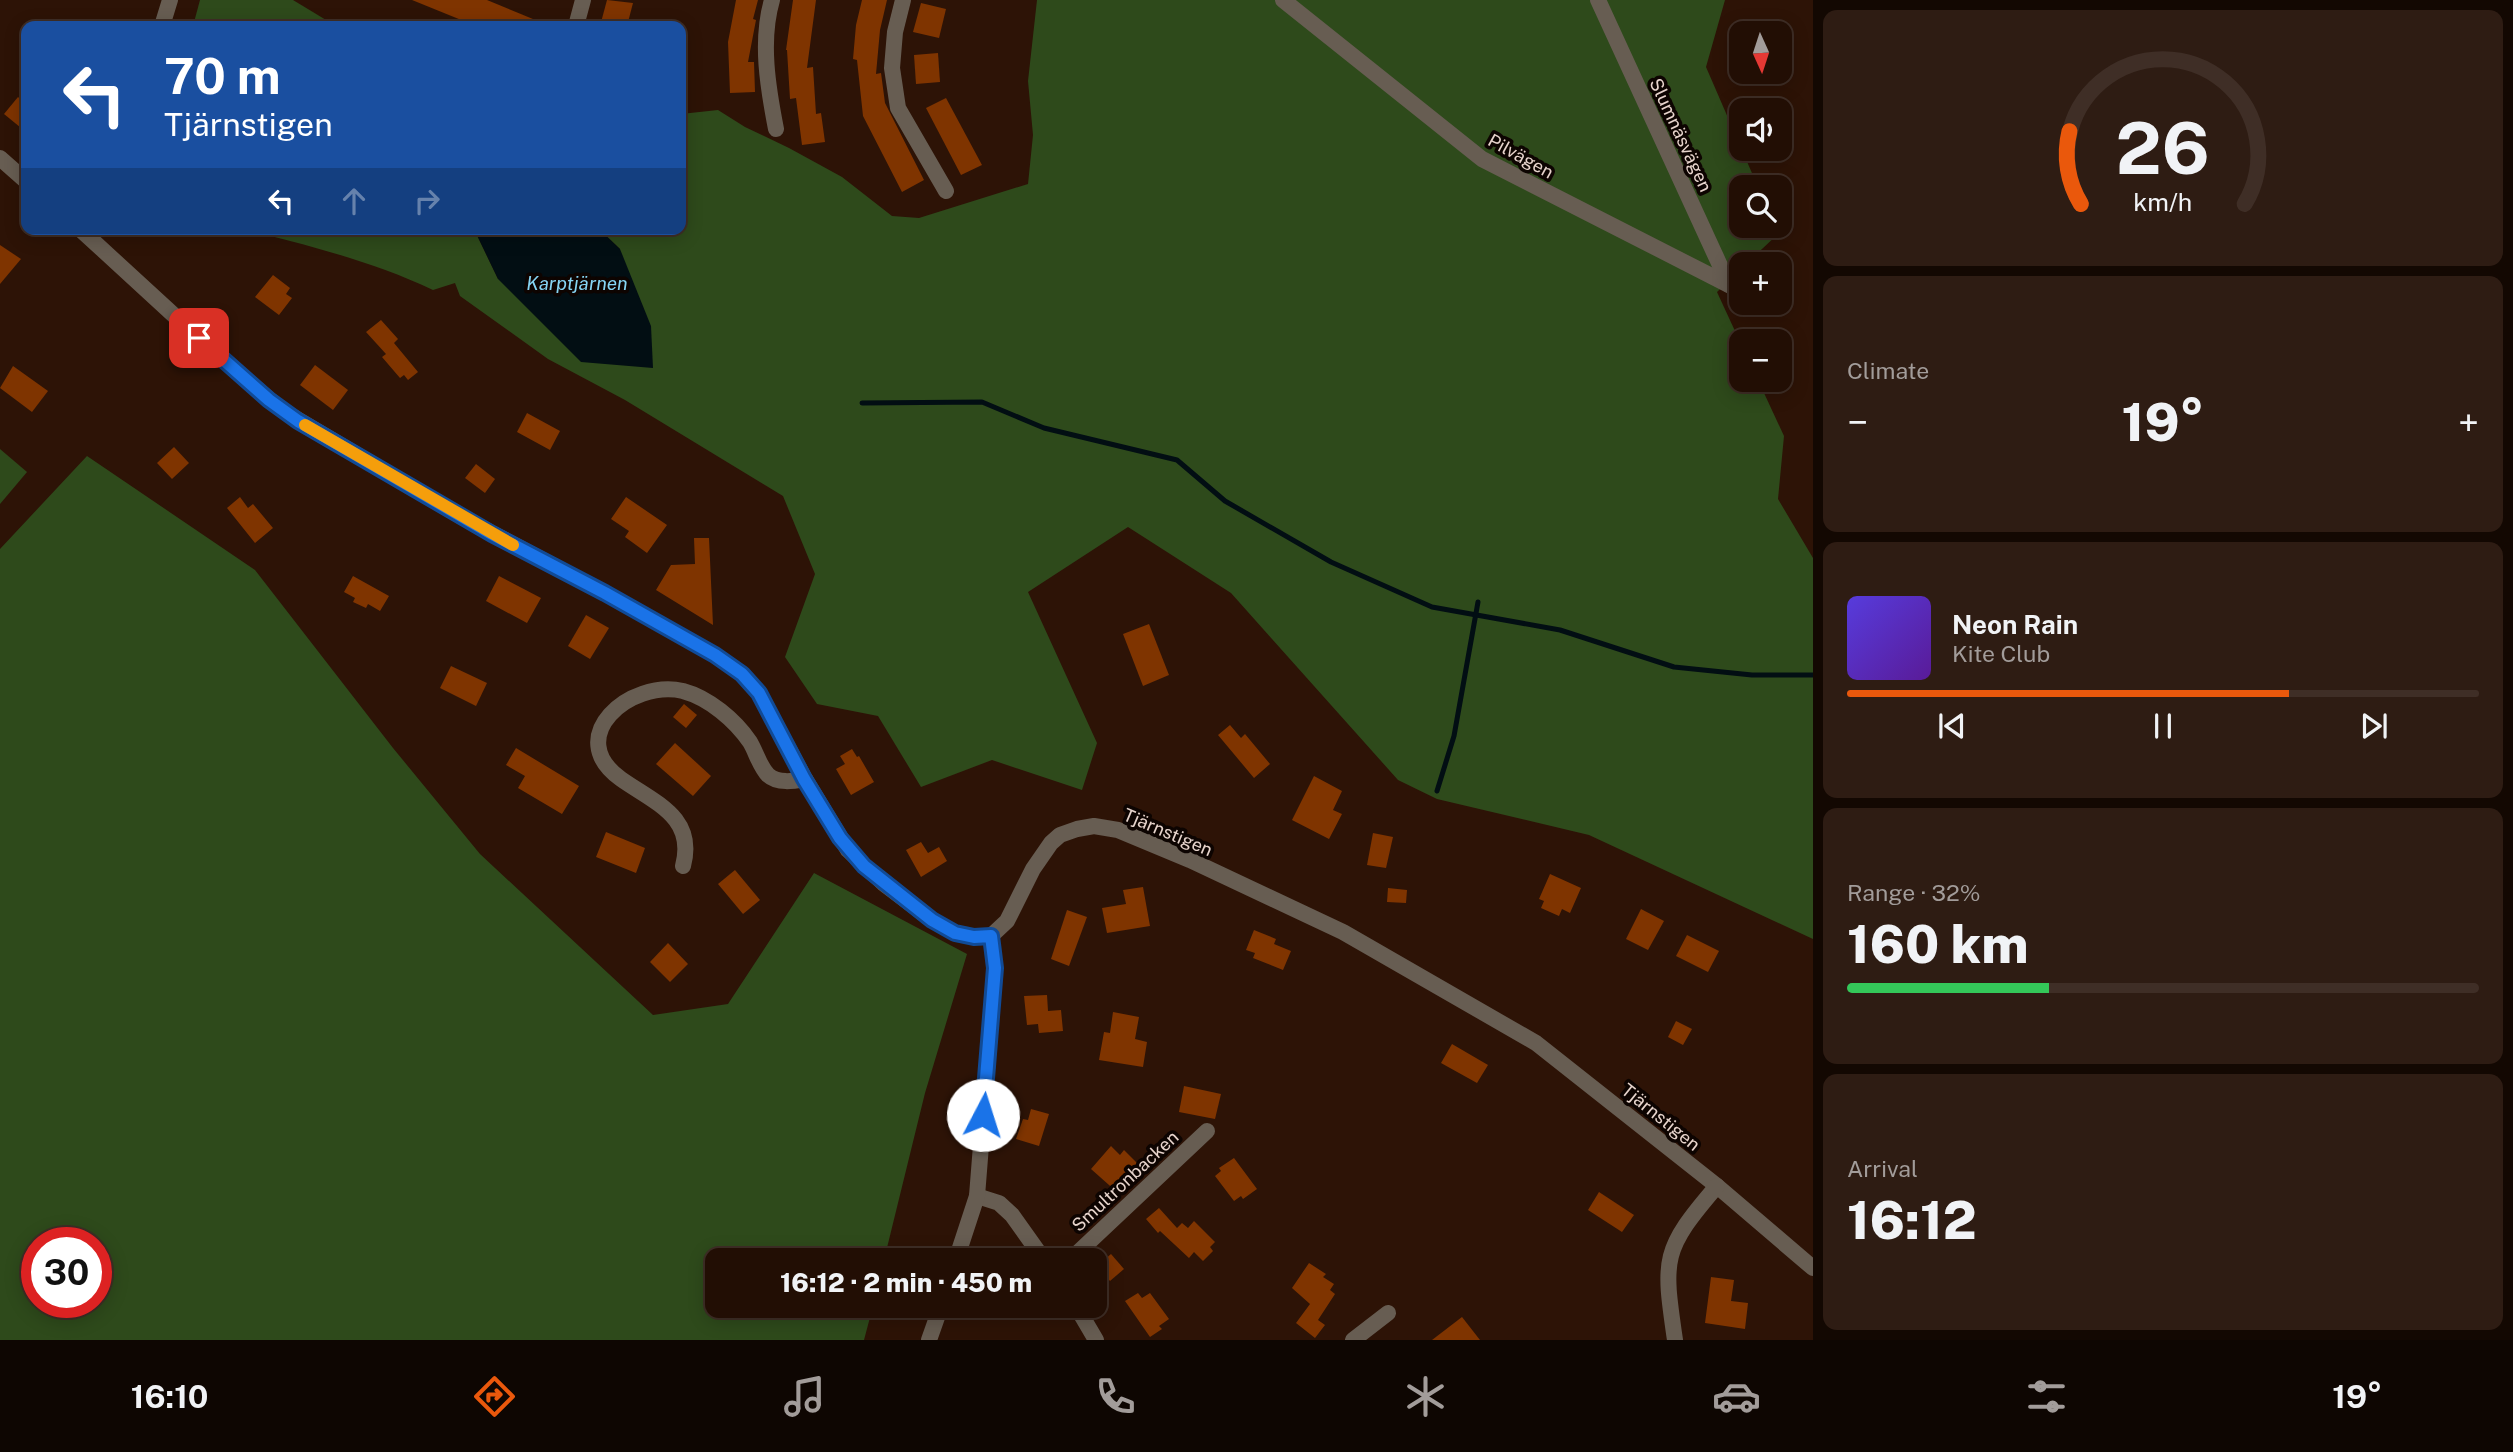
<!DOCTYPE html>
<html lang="en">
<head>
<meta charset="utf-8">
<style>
  :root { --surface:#220e04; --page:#2e1c13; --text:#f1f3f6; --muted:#a29c9a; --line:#3f2e26; --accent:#ea580c }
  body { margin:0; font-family:"Public Sans",sans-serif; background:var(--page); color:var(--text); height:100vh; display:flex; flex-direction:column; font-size:26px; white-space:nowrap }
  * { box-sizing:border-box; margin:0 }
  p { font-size:23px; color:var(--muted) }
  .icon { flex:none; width:38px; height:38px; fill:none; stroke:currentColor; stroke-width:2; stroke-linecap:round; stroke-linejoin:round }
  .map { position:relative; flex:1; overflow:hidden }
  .details { display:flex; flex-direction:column; gap:10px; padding:10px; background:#130802; width:700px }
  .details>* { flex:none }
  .top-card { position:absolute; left:21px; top:21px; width:665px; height:214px; border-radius:14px; box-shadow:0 4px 18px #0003,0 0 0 2px var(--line); background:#1a4fa0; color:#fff; overflow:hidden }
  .needle { width:46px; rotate:177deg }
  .controls { position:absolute; left:1729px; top:21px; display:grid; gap:14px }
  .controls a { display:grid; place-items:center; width:63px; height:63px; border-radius:14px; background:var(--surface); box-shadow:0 4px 18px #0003,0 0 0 2px var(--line); font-size:35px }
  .speed { position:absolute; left:21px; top:1227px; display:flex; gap:14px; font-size:35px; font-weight:700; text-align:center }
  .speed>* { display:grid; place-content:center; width:91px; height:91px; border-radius:50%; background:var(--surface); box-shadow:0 4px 18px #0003,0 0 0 2px var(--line); line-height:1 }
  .speed .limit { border:10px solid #d22; background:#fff; color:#111 }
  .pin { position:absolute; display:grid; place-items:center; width:60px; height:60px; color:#fff; margin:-30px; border-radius:14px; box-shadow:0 4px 10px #0006 }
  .me { position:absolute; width:77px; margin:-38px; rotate:5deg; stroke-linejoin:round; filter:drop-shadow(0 0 5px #0008) }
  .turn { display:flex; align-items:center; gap:24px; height:147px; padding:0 28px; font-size:32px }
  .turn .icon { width:91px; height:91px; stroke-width:2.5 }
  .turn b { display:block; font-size:49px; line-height:60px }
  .lanes { display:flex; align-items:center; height:66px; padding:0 28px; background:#0003; justify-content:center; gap:35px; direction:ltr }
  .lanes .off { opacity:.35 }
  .big { font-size:52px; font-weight:800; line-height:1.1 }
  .details .widget { flex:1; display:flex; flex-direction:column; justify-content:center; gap:10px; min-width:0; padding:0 24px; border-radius:14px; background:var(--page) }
  .details .dial { align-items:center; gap:0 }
  .dial svg { height:182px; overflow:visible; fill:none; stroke:var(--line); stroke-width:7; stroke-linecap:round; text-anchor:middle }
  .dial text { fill:var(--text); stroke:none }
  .song { display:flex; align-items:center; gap:21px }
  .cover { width:84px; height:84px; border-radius:10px; background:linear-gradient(135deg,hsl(250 70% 55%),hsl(270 70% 35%)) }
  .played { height:7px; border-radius:4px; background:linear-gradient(90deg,var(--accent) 70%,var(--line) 70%) }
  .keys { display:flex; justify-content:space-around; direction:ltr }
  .heat { display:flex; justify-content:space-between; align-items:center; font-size:38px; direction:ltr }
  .charge { height:10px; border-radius:5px; background:linear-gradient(90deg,#34c759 32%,var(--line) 0) }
  .trip { position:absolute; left:705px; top:1248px; width:402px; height:70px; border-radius:14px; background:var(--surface); box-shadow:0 4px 18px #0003,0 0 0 2px var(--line); font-weight:800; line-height:70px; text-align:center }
  .menu { display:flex; height:112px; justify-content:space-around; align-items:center; background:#0e0602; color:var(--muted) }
  .menu .icon { width:49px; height:49px }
  .menu .current { color:var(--accent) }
  .menu b { font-size:32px; color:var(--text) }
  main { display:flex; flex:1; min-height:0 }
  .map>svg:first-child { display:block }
  .green { fill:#2e4a1b; fill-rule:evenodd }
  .water { fill:#020e13 }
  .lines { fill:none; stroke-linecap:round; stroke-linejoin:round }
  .stream { stroke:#020e13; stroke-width:5 }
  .building { fill:#7f3400 }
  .minor { stroke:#675d52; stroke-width:16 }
  .route-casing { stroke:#114b97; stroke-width:18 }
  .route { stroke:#1a73e8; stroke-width:12 }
  .slow { stroke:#f59e0b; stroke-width:12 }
  .labels { text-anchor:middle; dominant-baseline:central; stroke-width:7; stroke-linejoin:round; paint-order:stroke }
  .street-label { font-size:18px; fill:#e7d4cc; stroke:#0d0401 }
  .water-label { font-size:19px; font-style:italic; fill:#86d4f3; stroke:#0d0401 }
</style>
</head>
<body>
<main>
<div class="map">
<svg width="1813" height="1340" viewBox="0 0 1813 1340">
  <rect width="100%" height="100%" fill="#2d1306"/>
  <g class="green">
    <path d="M200 0H293L336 26H193Z"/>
    <path d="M1037 0H1725L1706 67 1758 187H1741V226H1774L1778 234 1746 264H1741V269L1717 292 1741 344V380H1758L1784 436 1778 499 1813 558V939L1589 835 1437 799 1398 780 1231 593 1128 527 1028 592 1097 743 1082 790 992 760 921 787 878 716 817 704 785 657 815 574 783 496 625 400 548 359 460 296 455 283 433 290C378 264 322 249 263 234L261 229H474L498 279 620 249 599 229H681V114L718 110 745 127 789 148 842 177 892 216 919 218 1028 184 1033 135 1028 81Z"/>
    <path d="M0 449 27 472 0 504Z"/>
    <path d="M87 456 255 570 393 748 480 854 653 1015 728 1004 814 873 967 954 925 1093 884 1260H718V1306H873L864 1340H0V549ZM96 1242V1302H37V1242Z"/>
  </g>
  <path class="water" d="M474 229H599L620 249 651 326 653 368 581 362 498 279Z"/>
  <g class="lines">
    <g class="stream">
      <path d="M862 403 982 402 1044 428 1177 460 1225 501 1331 562 1432 607 1560 630 1674 667 1752 675H1813"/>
      <path d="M1437 791 1454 736 1478 602"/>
    </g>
  </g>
  <g class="building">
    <path d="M412 0H487L550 26H476Z"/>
    <path d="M607 0 633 3 627 26H600Z"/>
    <path d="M736 0H758L753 19 756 20 748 62H754L755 92 730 93 728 42Z"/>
    <path d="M793 0H816L807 68 813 67 816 114 821 113 825 142 802 145 796 98 790 99 787 50H786Z"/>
    <path d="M862 0H887L880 30 876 74 881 73 885 103 924 180 902 192 863 116 857 60 853 59 856 25Z"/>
    <path d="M921 3 946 9 939 38 913 32Z"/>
    <path d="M938 53 940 82 916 84 914 55Z"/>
    <path d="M18 97 26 104V132L4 114Z"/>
    <path d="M946 98 982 165 961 175 926 108Z"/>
    <path d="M0 245 21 259 0 284Z"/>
    <path d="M273 275 290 288 286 294 292 298 279 315 255 297Z"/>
    <path d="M381 320 398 339 394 343 418 372 408 380 404 375 400 378 382 357 386 354 366 332Z"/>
    <path d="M315 365 348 390 333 410 300 385Z"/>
    <path d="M13 366 48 391 32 412 0 388Z"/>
    <path d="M527 413 560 431 550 450 517 432Z"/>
    <path d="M174 447 189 463 172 479 157 463Z"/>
    <path d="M476 464 495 479 485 493 465 478Z"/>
    <path d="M240 497 248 508 253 504 273 528 255 543 227 508Z"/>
    <path d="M626 497 667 525 647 553 625 537 629 531 611 519Z"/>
    <path d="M694 538H709L713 625 656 590 671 565 695 564Z"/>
    <path d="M353 576 389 596 380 611 368 604 366 608 353 602 355 598 344 592Z"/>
    <path d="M499 576 541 598 527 623 486 601Z"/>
    <path d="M586 615 609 628 590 659 568 646Z"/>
    <path d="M1149 624 1169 675 1143 686 1123 634Z"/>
    <path d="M451 666 487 683 476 706 440 688Z"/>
    <path d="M684 704 697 715 686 728 673 717Z"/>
    <path d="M1230 725 1241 738 1245 734 1270 764 1254 778 1218 735Z"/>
    <path d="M675 743 711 776 693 796 656 764Z"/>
    <path d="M516 748 579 786 562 814 518 788 525 776 506 765Z"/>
    <path d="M852 749 857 757 859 756 874 782 851 795 836 769 845 764 840 756Z"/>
    <path d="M1314 776 1342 791 1333 810 1342 814 1329 839 1292 820Z"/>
    <path d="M606 832 645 848 636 873 596 857Z"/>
    <path d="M1373 833 1393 837 1386 868 1367 865Z"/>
    <path d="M921 842 928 853 939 847 947 861 921 877 906 850Z"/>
    <path d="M735 870 760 900 743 914 718 884Z"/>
    <path d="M1550 874 1581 888 1570 913 1562 909 1559 916 1541 908 1544 901 1539 899Z"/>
    <path d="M1143 887 1150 926 1107 933 1102 908 1126 904 1123 890Z"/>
    <path d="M1388 888 1407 890 1406 903 1387 902Z"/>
    <path d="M1641 909 1664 921 1648 950 1626 939Z"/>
    <path d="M1067 910 1087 917 1069 966 1051 959Z"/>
    <path d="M1254 930 1276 939 1274 944 1291 951 1283 970 1253 958 1255 953 1246 950Z"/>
    <path d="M1687 935 1719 951 1708 972 1676 956Z"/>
    <path d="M668 943 688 964 670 982 650 962Z"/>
    <path d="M1047 995 1048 1011 1061 1010 1063 1031 1039 1033 1038 1024 1027 1025 1024 996Z"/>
    <path d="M1113 1012 1139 1017 1135 1039 1147 1042 1143 1067 1099 1060 1104 1032 1110 1033Z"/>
    <path d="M1676 1021 1692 1029 1683 1045 1668 1037Z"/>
    <path d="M1452 1044 1488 1065 1477 1083 1441 1063Z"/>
    <path d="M1184 1086 1221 1094 1215 1119 1179 1112Z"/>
    <path d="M1031 1109 1049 1114 1039 1146 1016 1139 1023 1119 1028 1120Z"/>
    <path d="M1111 1146 1120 1155 1124 1150 1140 1166 1136 1170 1138 1172 1118 1193 1091 1169Z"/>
    <path d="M1234 1158 1257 1189 1243 1199 1241 1196 1234 1201 1215 1176 1221 1171 1219 1168Z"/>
    <path d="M1599 1192 1634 1215 1622 1232 1588 1210Z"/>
    <path d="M1159 1208 1177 1228 1182 1223 1188 1228 1194 1221 1215 1242 1210 1247 1213 1251 1203 1261 1194 1252 1189 1258 1160 1231 1158 1233 1146 1219Z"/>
    <path d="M1111 1254 1124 1269 1110 1281 1097 1266Z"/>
    <path d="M1309 1263 1326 1274 1323 1277 1334 1284 1330 1290 1335 1294 1318 1320 1325 1325 1315 1338 1296 1323 1310 1304 1292 1288Z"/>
    <path d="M1711 1277 1734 1280 1731 1301 1748 1303 1745 1329 1705 1323Z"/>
    <path d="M1138 1293 1142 1298 1150 1293 1169 1319 1159 1326 1162 1329 1150 1337 1125 1301Z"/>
    <path d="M1462 1317 1480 1340H1432Z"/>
  </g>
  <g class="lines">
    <g class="minor">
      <path d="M772 0C760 41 768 88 776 129"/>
      <path d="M903 0 895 32 892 68 898 108 946 191"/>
      <path d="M1283 0 1482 159 1729 285"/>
      <path d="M1598 0 1729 285"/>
      <path d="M162 26 170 0"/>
      <path d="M576 26 583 0"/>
      <path d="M0 158 26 181"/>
      <path d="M80 229 215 353 282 410 460 516 605 593 715 655 742 674 759 693 805 779 848 850 883 883 932 920 955 933 974 937 991 936 1007 921 1033 869 1051 843 1060 835 1077 829 1094 826 1118 830 1190 860 1343 932 1536 1043 1717 1186 1813 1268"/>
      <path d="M683 866C696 817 655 803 621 779 562 737 630 679 683 691 709 698 735 720 750 742 756 752 760 767 768 775 778 784 794 781 805 779"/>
      <path d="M977 1196 999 1203 1012 1215 1044 1260"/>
      <path d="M956 1260 977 1196 995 968 991 936"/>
      <path d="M1070 1260 1207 1131"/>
      <path d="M1076 1306 1096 1340"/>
      <path d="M929 1340 941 1306"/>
      <path d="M1353 1340 1388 1313"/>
      <path d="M1675 1340C1663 1258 1662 1250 1717 1186"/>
    </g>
  </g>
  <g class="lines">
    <defs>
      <path id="route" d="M199 338 269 400 298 421 492 534 605 593 715 655 742 674 759 693 804 779 840 838 864 866 932 920 955 933 974 937 991 936 995 968 983 1115"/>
    </defs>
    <use href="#route" class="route-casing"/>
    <use href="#route" class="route"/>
    <path class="slow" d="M305 425 513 545"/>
  </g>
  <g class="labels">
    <g class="street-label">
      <text transform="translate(1681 135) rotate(65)">Slumnäsvägen</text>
      <text transform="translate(1521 156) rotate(29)">Pilvägen</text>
      <text transform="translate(1168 832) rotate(23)">Tjärnstigen</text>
      <text transform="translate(1661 1117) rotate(39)">Tjärnstigen</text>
      <text transform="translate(1125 1181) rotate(-43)">Smultronbacken</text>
    </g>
    <g class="water-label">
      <text x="577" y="283">Karptjärnen</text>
    </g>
  </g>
</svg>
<div class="controls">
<a><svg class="needle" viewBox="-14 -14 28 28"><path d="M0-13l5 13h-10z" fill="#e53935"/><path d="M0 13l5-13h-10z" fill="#a29c9a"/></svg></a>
<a><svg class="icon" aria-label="sound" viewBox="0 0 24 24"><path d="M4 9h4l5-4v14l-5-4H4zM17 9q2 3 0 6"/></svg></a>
<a><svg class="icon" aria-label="search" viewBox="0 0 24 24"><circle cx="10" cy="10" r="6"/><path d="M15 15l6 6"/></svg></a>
<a>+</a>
<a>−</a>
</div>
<div class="speed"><div class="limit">30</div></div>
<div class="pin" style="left:199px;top:338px;background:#d93025"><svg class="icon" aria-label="arrive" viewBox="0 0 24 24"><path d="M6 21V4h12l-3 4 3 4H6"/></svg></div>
<svg class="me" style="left:983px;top:1115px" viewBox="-20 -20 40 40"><circle r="19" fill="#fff"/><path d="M0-13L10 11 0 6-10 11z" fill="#1a73e8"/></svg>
<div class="trip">16:12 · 2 min · 450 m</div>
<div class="top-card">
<div class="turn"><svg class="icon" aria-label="left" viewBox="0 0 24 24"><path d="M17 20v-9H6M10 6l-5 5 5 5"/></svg><div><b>70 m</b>Tjärnstigen</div></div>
<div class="lanes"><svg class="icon" aria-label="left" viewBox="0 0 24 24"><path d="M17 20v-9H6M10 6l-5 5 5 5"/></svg><svg class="icon off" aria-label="ahead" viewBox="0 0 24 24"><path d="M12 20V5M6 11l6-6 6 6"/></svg><svg class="icon off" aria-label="right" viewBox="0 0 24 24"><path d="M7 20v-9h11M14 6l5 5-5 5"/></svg></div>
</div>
</div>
<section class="details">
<div class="widget dial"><svg viewBox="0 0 100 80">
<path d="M14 69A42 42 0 1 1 86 69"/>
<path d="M14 69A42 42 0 0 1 9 37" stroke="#ea580c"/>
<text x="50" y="56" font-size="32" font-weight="700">26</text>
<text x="50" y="72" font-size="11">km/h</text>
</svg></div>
<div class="widget"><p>Climate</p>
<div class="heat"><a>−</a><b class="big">19°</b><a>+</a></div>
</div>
<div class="widget">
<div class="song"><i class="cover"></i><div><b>Neon Rain</b><p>Kite Club</p></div></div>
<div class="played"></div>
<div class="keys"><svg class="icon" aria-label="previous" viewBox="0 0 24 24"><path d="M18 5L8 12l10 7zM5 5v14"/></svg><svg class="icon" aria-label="pause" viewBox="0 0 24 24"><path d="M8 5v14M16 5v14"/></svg><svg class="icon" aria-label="next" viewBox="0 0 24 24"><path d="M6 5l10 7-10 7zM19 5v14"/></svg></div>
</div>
<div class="widget"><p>Range · 32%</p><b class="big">160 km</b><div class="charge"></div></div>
<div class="widget"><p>Arrival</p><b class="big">16:12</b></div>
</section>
</main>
<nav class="menu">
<b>16:10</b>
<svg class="icon current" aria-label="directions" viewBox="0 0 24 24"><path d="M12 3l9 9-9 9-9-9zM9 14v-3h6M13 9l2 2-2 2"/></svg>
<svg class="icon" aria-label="music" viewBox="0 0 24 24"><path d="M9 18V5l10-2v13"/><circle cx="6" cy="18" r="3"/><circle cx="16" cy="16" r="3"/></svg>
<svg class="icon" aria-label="phone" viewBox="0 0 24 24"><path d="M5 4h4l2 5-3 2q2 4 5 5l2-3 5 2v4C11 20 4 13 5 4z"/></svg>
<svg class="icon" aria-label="climate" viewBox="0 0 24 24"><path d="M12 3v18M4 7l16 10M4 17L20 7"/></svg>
<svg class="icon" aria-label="car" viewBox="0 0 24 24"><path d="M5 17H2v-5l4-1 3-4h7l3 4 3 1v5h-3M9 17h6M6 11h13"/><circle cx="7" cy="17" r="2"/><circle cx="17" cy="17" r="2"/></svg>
<svg class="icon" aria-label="filters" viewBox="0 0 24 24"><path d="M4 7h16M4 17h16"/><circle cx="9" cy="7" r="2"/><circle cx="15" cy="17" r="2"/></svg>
<b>19°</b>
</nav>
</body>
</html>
